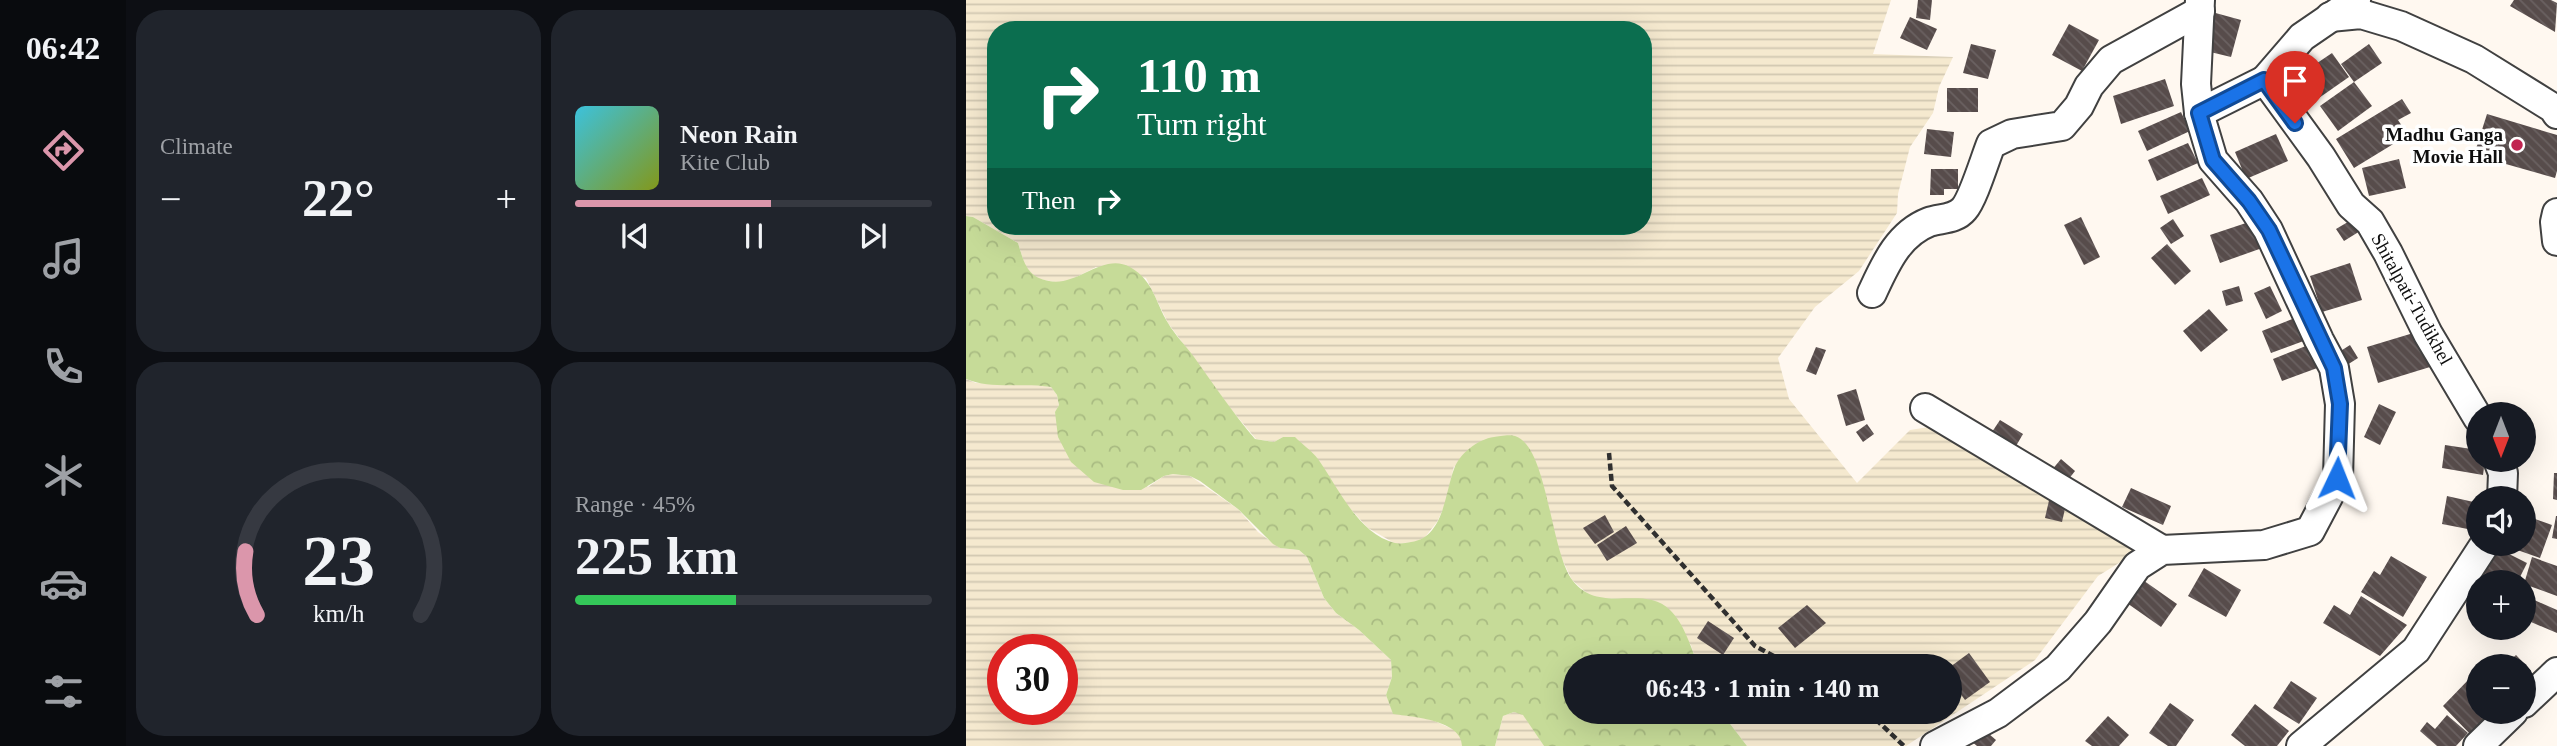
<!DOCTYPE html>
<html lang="en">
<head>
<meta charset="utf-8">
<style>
  :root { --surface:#171b24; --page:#20242c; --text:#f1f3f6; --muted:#9ea1a6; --line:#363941; --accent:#db96ab }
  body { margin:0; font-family:"Times New Roman",serif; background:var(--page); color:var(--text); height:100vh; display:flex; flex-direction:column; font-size:26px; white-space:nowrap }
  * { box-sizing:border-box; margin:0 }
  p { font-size:23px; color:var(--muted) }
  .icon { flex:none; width:38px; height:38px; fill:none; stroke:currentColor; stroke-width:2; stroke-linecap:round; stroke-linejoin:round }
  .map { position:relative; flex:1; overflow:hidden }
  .details { display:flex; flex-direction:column; gap:10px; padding:10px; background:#0d0f14; width:840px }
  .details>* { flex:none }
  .guide { position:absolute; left:21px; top:21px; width:665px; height:214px; border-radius:28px; box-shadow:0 7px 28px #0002; background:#0b6e4f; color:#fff; overflow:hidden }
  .needle { width:46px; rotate:180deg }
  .fabs { position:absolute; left:1500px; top:402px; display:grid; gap:14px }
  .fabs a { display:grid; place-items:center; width:70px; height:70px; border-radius:50%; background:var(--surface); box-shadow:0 7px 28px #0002; font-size:35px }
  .speed { position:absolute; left:21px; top:634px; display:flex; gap:14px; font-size:35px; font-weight:700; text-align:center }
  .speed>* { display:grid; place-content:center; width:91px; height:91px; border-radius:50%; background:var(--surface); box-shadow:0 7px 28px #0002; line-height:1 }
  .speed .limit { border:10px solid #d22; background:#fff; color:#111 }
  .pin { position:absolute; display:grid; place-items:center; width:60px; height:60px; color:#fff; margin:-72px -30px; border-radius:50% 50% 50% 0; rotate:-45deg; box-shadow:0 0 7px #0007 }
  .pin .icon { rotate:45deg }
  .me { position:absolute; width:77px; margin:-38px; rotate:2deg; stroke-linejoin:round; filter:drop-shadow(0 0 5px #0008) }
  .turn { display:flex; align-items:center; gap:24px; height:147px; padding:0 35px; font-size:32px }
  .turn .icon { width:91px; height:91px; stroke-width:2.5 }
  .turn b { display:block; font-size:49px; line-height:60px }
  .then { display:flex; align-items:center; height:66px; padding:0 35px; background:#0003; gap:14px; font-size:26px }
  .big { font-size:52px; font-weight:700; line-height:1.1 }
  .details .card { flex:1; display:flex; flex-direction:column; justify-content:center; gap:10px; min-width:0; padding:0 24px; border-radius:28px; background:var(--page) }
  .details .dial { align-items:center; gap:0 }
  .dial svg { height:182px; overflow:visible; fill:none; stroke:var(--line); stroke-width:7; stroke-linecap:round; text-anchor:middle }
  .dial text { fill:var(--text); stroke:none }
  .song { display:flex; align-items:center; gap:21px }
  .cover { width:84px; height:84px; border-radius:10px; background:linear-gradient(135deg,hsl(190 70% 55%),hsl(70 70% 35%)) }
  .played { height:7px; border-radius:4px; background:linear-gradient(90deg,var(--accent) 55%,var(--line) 55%) }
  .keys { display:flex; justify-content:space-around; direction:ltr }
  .heat { display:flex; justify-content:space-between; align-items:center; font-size:38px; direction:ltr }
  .charge { height:10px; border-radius:5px; background:linear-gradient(90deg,#34c759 45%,var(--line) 0) }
  .details .tiles { flex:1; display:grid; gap:10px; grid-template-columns:repeat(2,1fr) }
  .trip { position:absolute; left:597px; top:654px; width:399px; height:70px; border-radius:35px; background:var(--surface); box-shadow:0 7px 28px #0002; font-weight:700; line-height:70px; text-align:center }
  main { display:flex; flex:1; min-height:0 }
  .tabs { display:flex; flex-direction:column; width:126px; justify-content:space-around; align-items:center; background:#090b0e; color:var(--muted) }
  .tabs .icon { width:49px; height:49px }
  .tabs .on { color:var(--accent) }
  .tabs b { font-size:32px; color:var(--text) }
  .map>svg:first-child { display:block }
  .farmland { fill:url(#farmland-rules); fill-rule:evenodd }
  .forest { fill:url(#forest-crowns) }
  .building { fill:url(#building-back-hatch) }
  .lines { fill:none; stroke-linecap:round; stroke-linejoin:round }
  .minor-casing { stroke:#414141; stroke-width:32 }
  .path { stroke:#303030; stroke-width:4.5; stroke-dasharray:7 3.5; stroke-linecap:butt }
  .minor { stroke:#fff; stroke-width:28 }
  .route-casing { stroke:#114b97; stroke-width:18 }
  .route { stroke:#1a73e8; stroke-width:12 }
  .poi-dot { fill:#c12450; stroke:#fff; stroke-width:2.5 }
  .labels { text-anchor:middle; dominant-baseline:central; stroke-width:7; stroke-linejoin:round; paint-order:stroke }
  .poi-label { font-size:19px; font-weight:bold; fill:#0e0e0e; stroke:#fff; text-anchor:end }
  .street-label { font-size:19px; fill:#0e0e0e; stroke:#fff }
</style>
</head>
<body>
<main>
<nav class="tabs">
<b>06:42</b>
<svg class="icon on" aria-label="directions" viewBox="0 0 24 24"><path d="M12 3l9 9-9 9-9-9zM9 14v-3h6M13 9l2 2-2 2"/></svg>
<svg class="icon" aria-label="music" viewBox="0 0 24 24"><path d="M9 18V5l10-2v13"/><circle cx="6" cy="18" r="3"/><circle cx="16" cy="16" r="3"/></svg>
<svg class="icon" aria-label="phone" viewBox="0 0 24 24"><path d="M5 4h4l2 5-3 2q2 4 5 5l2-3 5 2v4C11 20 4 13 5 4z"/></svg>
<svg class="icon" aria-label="climate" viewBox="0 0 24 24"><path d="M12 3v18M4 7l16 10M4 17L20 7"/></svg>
<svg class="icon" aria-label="car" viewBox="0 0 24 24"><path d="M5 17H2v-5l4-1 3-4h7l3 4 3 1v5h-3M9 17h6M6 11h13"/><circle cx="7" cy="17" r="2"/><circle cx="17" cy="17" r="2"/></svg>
<svg class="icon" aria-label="filters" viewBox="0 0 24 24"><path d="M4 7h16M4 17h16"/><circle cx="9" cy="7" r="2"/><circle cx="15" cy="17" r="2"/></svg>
</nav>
<section class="details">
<div class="tiles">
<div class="card"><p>Climate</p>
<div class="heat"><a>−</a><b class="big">22°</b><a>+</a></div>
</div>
<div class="card">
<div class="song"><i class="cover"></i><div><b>Neon Rain</b><p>Kite Club</p></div></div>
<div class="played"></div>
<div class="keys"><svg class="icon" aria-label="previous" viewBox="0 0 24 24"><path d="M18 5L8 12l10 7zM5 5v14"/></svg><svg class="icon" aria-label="pause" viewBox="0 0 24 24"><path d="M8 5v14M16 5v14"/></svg><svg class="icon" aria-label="next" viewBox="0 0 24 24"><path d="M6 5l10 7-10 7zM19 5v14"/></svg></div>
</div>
<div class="card dial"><svg viewBox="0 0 100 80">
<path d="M14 69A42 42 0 1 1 86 69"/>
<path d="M14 69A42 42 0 0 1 9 41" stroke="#db96ab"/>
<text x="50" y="56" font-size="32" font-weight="700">23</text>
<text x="50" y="72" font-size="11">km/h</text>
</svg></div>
<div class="card"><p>Range · 45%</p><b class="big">225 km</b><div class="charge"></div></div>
</div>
</section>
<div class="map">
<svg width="1591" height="746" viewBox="0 0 1591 746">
  <defs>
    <pattern id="farmland-rules" width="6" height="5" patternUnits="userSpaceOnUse" patternTransform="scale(1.75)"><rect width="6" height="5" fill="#f5e9cf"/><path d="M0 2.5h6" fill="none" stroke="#d1c7b1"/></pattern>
    <pattern id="forest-crowns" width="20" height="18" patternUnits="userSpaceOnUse" patternTransform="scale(1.75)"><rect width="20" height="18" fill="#c6db98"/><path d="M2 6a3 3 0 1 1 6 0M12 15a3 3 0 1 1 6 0" fill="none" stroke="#a9bb82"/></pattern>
    <pattern id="building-back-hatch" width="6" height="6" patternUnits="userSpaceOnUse" patternTransform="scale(1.75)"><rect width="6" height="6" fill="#574c4b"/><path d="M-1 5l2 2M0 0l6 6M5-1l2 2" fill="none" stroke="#6a6161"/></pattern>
  </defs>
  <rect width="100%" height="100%" fill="#fff8f0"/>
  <g class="farmland">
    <path d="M0 0H925L907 54 987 57 973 87 967 113 944 147 932 194 931 213 893 271 849 307 812 358 823 399 891 483 944 430 963 427 1014 452 1174 550 1132 576 1069 660 940 746H781L755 712H984V667H732L725 645 685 600 631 598 622 594 606 580 597 561 488 466 479 505 471 522 459 537 450 542 430 544 402 528 379 503 350 457 317 437 308 442 290 439 264 408 202 323 180 278 130 267 103 281 94 283 73 279 64 274 59 266 52 243 7 217 0 216ZM30 30H677V226H30Z"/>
    <path d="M0 379 10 383 66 384 85 387 91 395 93 405 89 413 182 487 198 476 207 474 224 476 272 509 292 532 314 548 333 550 341 557 358 598 370 613 393 630 425 660 426 677 420 695 427 713 464 719 491 731 496 739V746H0ZM37 649H96V709H37Z"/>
    <path d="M548 712 557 714 578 746H529L537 716Z"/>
  </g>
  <path class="forest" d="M0 216 7 217 52 243C58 263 61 277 83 281 111 287 137 252 164 267 188 281 189 302 202 323 209 335 220 346 228 357 248 385 267 413 289 439L308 442 317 437H329C336 444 346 451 352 459 372 487 392 534 429 543 434 544 440 543 445 542 478 538 479 492 488 469 493 454 512 439 528 437 533 436 544 434 549 436 582 446 584 552 607 581 634 615 678 584 704 610 717 622 727 650 732 667H609V712H755L781 746H578L557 715 548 712 537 716 529 746H496C496 720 447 717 427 714L420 695 426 677 425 660 393 630 370 613 358 598 341 557 333 550 314 548 307 544 272 509 234 481 224 476 207 474 198 476 175 490H157L128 482 105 462 92 437 89 412 93 405 91 395 85 387C57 382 27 390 0 379Z"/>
  <g class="building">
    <path d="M952 0H966L964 20 950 18Z"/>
    <path d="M1548 0H1585L1591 3 1589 32 1544 6Z"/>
    <path d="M1246 12 1275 20 1265 57 1236 50Z"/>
    <path d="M944 17 971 29 961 50 934 38Z"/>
    <path d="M1103 24 1133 40 1116 71 1086 55Z"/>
    <path d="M1005 44 1030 50 1022 79 997 73Z"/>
    <path d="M1403 44 1416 63 1388 82 1375 64Z"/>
    <path d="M1366 53 1383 77 1350 100 1332 76Z"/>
    <path d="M1199 79 1208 106 1155 124 1147 96Z"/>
    <path d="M1388 82 1406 106 1372 131 1354 106Z"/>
    <rect x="981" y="88" width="31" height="24"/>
    <path d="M1436 99 1445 113 1432 120 1442 135 1388 168 1370 139Z"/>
    <path d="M1215 112 1224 131 1181 151 1172 131Z"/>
    <path d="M1521 114 1591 135V171L1589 178 1508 155Z"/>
    <path d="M961 129 988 132 985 157 958 154Z"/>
    <path d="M1310 134 1322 161 1280 179 1269 152Z"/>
    <path d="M1222 143 1232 163 1191 181 1182 160Z"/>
    <path d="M1433 159 1440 188 1403 196 1396 168Z"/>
    <path d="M965 169H992V189H978V195H964Z"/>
    <path d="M1236 178 1244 195 1202 214 1194 196Z"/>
    <path d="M1392 216 1399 228 1378 241 1370 229Z"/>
    <path d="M1115 217 1134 257 1118 265 1098 225Z"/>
    <path d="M1207 219 1218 236 1205 244 1194 228Z"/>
    <path d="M1289 220 1299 247 1254 263 1244 235Z"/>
    <rect x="160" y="226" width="14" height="9"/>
    <path d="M1201 244 1225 271 1209 285 1185 258Z"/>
    <path d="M1384 263 1396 300 1356 312 1344 276Z"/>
    <path d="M1273 286 1277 301 1260 306 1256 291Z"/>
    <path d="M1304 286 1316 311 1300 319 1288 293Z"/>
    <path d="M1243 309 1262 330 1235 352 1217 331Z"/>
    <path d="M1334 316 1343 339 1305 353 1296 331Z"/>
    <path d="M1454 331 1464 367 1412 383 1401 347Z"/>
    <path d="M1345 344 1354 367 1316 381 1307 359Z"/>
    <path d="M1384 345 1392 358 1381 365 1373 352Z"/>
    <path d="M850 347 860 350 850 375 840 371Z"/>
    <path d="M890 389 899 420 880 426 871 395Z"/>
    <path d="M1413 404 1430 412 1414 445 1398 437Z"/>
    <path d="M1034 420 1057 434 1050 446 1026 432Z"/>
    <path d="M901 424 908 434 897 442 890 432Z"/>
    <path d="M1479 445 1512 450V460H1519L1517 475 1476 468Z"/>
    <path d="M1095 459 1109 471 1095 489 1080 477Z"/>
    <path d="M1588 473H1591V500L1587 499Z"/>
    <path d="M1165 488 1205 506 1197 525 1156 507Z"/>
    <path d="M1084 496 1101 500 1096 522 1079 518Z"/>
    <path d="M1481 496 1512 503V531L1476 524Z"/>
    <path d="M639 515 648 532 629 544 617 528Z"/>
    <path d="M1558 515 1586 525 1574 558 1540 546 1541 544H1558Z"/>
    <path d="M1590 516H1591V539L1586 538Z"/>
    <path d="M660 526 671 543 641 561 631 545Z"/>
    <path d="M1527 546 1561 563 1551 583H1512V586L1507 583Z"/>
    <path d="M1425 556 1461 577 1437 617 1395 592 1408 571 1414 575Z"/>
    <path d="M1566 557 1591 566V596L1558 584Z"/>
    <path d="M1238 568 1275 590 1260 617 1222 596Z"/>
    <path d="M1174 578 1211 604 1195 627 1158 601Z"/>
    <path d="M1395 596 1441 625 1414 656 1357 623 1368 605 1384 615Z"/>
    <path d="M1566 599 1591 610V633L1558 619Z"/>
    <path d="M841 605 860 623 829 648 812 628Z"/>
    <path d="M742 621 768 638 757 655 731 638Z"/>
    <path d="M1003 653 1024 682 999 700 984 679V667Z"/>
    <path d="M1550 655 1565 671 1558 678V667H1537Z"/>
    <path d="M1506 676 1512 682V712H1527L1505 735 1477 706Z"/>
    <path d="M1325 681 1351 698 1333 724 1307 708Z"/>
    <path d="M1204 703 1228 720 1210 746H1202L1183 733Z"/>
    <path d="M1289 704 1323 731 1311 746H1279L1265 735Z"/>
    <path d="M1481 715 1502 733 1490 746H1471L1454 731 1461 722 1469 729Z"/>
    <path d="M1142 716 1163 735 1153 746H1126L1119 741Z"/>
    <path d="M1016 728 1030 740 1025 746H1011L1005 741Z"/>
  </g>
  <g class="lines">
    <defs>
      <g id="minor">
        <path d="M1390 0 1336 37 1299 80 1355 157 1385 205 1404 222 1422 253 1462 334 1512 418"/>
        <path d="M1364 17 1395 14 1435 26 1508 59 1587 108 1591 114"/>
        <path d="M1233 113 1299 80"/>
        <path d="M1591 213 1589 222 1591 241"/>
        <path d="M906 293C919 265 932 234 963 222 974 218 989 220 998 209 1007 199 1019 159 1025 144L1046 134 1096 126 1113 106 1123 86 1145 60 1234 11"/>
        <path d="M959 408 1196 550"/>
        <path d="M1532 460 1537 473 1536 499"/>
        <path d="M1558 703 1591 672"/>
        <path d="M969 746 1032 713 1092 668 1132 622 1171 566 1196 550 1298 545 1344 531 1372 478 1374 404 1368 368 1353 340 1302 230 1283 201 1247 160 1233 113 1230 84 1234 0"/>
        <path d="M1335 746 1450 650 1519 544"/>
        <path d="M1512 746 1547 712"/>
      </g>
    </defs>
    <use href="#minor" class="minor-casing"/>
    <g class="path">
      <path d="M643 453 646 486 789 646 828 667"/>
      <path d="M902 712 938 746"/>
    </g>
    <use href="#minor" class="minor"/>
  </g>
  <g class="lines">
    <defs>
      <path id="route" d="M1329 123 1298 80 1233 113 1247 160 1283 201 1303 230 1368 368 1374 404 1371 478"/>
    </defs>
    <use href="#route" class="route-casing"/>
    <use href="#route" class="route"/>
  </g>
  <circle class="poi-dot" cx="1551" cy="145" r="7"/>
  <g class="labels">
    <g class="poi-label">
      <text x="1537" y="134">Madhu Ganga<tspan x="1537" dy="22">Movie Hall</tspan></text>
    </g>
    <g class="street-label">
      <text transform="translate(1446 299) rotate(61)">Shitalpati-Tudikhel</text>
    </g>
  </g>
</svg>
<div class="fabs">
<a><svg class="needle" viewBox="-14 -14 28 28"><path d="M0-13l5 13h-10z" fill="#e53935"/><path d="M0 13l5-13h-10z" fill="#9ea1a6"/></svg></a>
<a><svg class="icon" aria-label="sound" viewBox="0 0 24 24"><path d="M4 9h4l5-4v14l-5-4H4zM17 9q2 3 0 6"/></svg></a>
<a>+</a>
<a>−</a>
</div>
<div class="speed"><div class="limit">30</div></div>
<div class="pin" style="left:1329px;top:123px;background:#d93025"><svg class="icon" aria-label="arrive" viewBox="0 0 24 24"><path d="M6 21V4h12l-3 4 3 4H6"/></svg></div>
<svg class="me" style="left:1371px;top:478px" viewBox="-20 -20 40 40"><path d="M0-17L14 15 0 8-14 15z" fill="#1a73e8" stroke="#fff" stroke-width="4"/></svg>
<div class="trip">06:43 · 1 min · 140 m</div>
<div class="guide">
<div class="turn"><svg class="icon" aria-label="right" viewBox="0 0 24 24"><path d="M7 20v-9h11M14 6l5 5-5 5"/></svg><div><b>110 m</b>Turn right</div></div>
<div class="then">Then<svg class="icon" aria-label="right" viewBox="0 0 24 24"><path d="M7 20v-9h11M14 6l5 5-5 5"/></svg></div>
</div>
</div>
</main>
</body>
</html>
